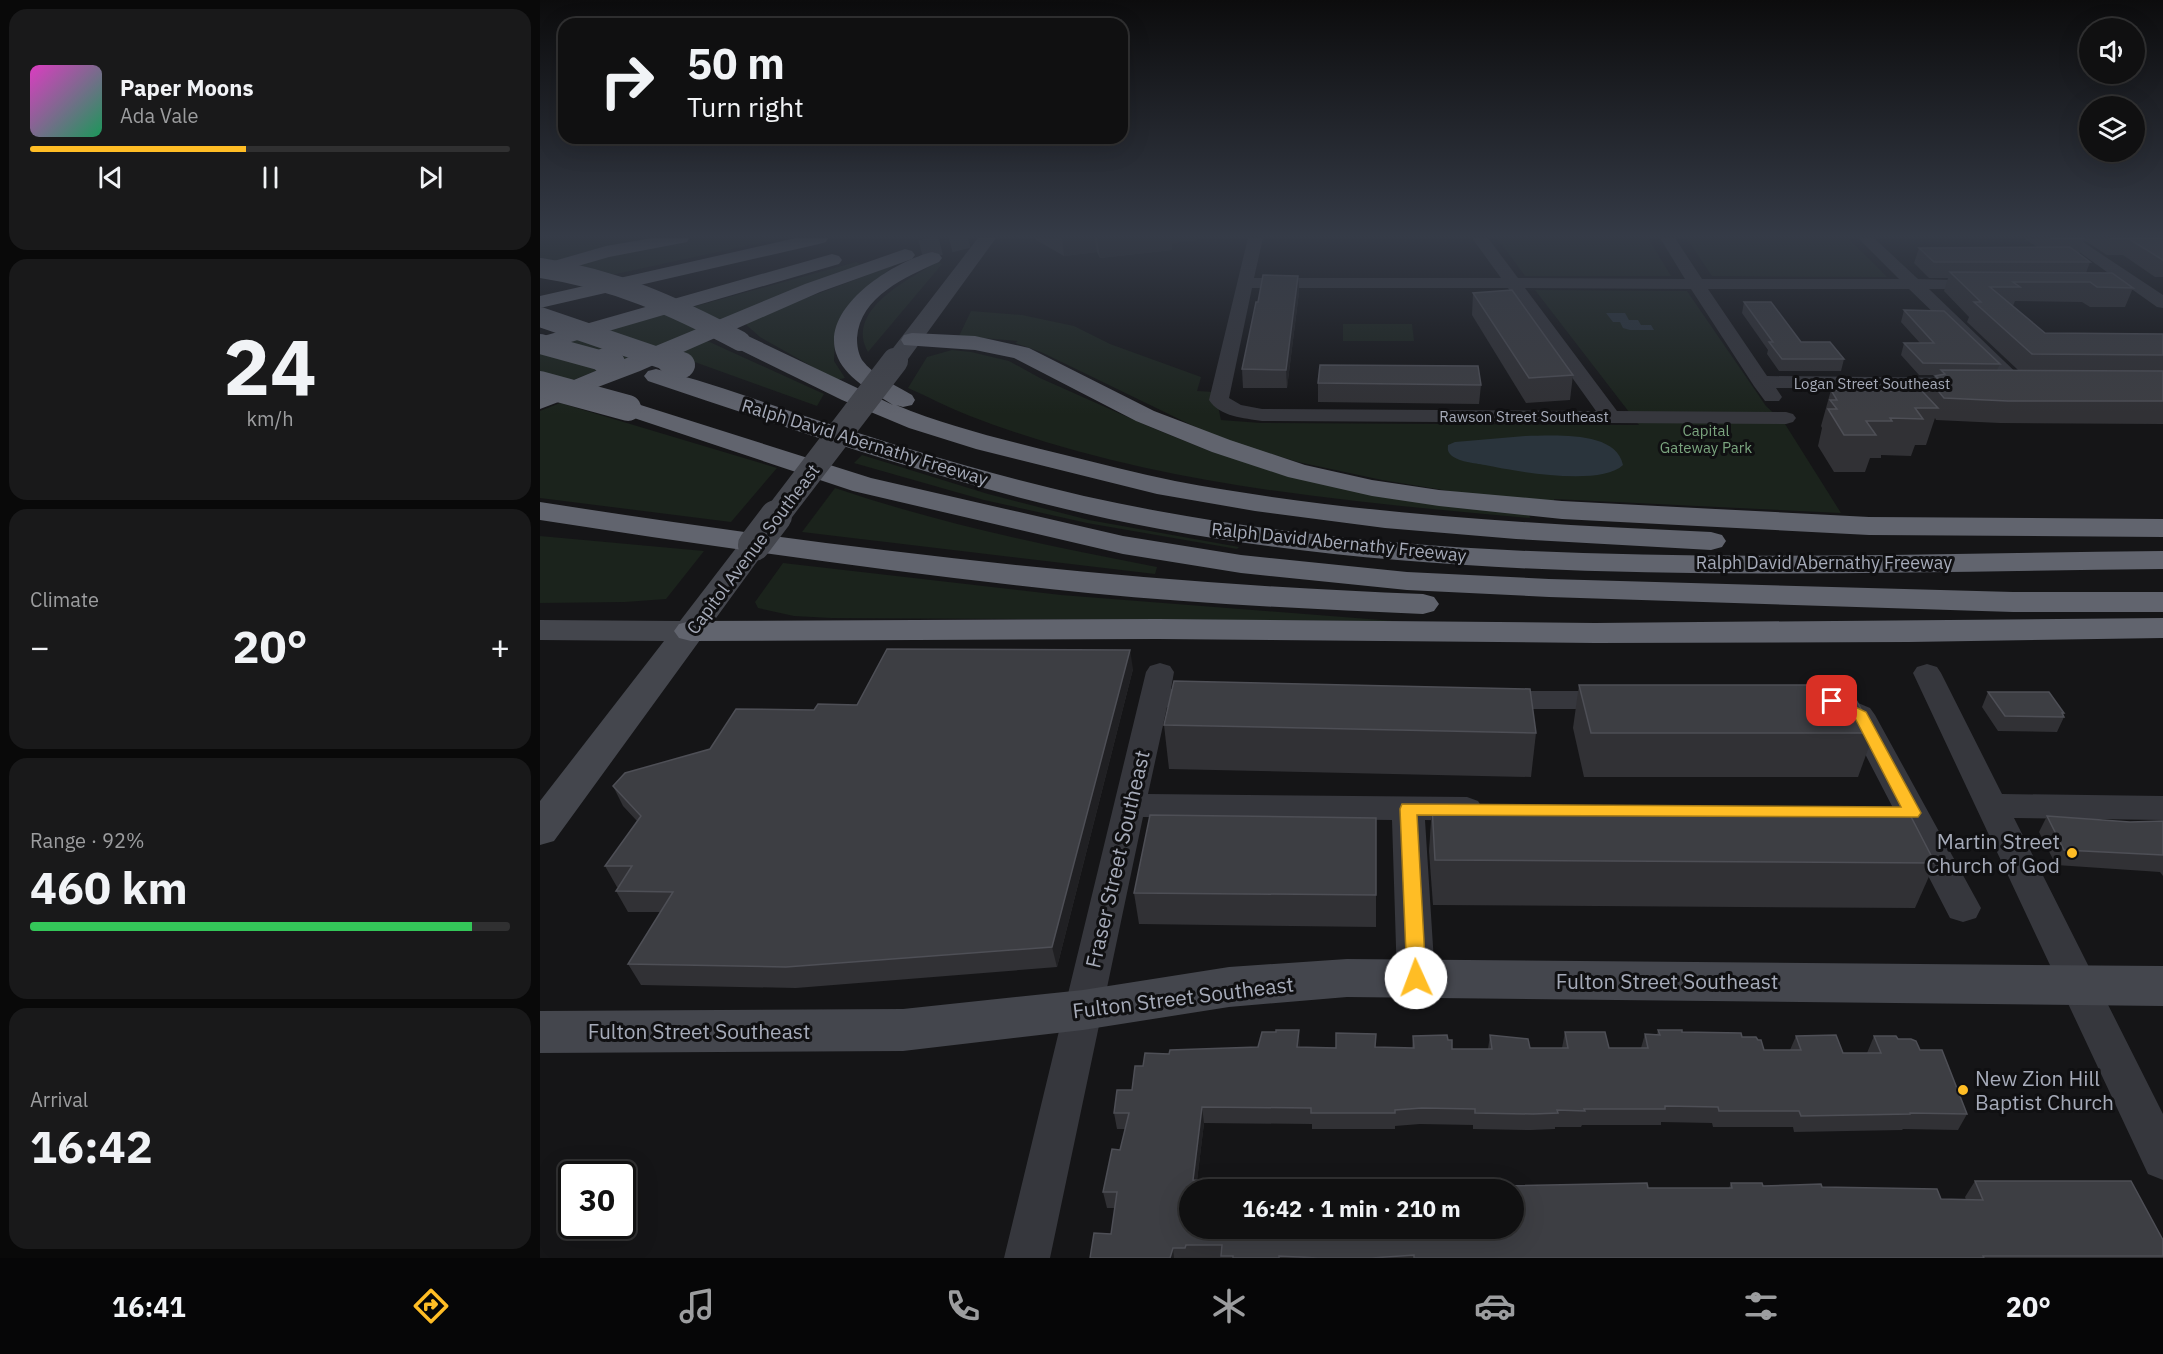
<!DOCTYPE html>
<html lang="en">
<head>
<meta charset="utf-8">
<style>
  :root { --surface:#101011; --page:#19191a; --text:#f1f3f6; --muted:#9c9d9f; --line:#303031; --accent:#ffbd25 }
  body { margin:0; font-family:"IBM Plex Sans",sans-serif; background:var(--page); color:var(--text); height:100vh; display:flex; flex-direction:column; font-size:22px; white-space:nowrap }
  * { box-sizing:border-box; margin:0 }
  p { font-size:20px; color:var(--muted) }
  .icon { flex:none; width:33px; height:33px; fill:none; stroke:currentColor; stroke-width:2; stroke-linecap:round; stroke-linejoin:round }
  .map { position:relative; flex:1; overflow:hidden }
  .drawer { display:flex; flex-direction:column; gap:9px; padding:9px; background:#090909; width:540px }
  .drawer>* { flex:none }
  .banner { position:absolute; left:18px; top:18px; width:570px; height:126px; border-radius:18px; box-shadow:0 6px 24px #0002,0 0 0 2px var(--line); background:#101011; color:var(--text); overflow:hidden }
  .fabs { position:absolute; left:1539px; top:18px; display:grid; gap:12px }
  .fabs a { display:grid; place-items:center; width:66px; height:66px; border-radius:50%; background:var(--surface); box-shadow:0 6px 24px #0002,0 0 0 2px var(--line); font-size:30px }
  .speed { position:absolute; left:18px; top:1161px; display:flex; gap:12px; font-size:30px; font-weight:700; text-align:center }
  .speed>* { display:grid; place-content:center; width:78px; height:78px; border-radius:50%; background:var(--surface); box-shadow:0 6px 24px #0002,0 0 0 2px var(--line); line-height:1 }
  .speed .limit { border:3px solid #111; border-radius:9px; background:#fff; color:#111 }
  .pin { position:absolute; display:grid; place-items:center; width:51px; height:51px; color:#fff; margin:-26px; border-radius:12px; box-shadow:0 3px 9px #0006 }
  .me { position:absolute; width:66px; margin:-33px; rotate:358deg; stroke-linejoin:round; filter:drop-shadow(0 0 4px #0008) }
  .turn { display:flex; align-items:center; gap:21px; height:126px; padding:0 30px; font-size:27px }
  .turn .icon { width:78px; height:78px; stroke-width:2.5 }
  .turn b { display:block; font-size:42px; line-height:51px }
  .big { font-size:45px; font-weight:700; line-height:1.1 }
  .drawer .card { flex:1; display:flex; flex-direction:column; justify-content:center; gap:9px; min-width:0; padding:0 21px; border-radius:18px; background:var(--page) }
  .drawer .dial { align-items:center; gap:0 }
  .dial b { font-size:78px; line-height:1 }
  .song { display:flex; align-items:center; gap:18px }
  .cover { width:72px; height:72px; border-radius:9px; background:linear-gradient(135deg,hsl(310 70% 55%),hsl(150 70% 35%)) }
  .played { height:6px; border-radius:3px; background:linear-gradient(90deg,var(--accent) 45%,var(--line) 45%) }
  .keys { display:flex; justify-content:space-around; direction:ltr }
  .heat { display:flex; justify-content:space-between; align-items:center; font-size:33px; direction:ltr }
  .charge { height:9px; border-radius:4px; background:linear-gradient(90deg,#34c759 92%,var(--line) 0) }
  .trip { position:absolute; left:639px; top:1179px; width:345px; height:60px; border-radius:30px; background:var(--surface); box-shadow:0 6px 24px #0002,0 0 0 2px var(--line); font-weight:700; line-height:60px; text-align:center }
  .tabs { display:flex; height:96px; justify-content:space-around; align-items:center; background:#060607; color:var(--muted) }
  .tabs .icon { width:42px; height:42px }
  .tabs .active { color:var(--accent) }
  .tabs b { font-size:27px; color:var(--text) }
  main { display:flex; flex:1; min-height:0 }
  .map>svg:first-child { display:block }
  .green { fill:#1b231c }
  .water { fill:#2a343c }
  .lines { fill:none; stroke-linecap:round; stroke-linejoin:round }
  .highway-tunnel { stroke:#323337; stroke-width:20; stroke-dasharray:20 10; stroke-linecap:butt }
  .street { fill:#36373d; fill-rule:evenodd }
  .secondary { fill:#44464d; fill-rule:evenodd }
  .highway { fill:#61646e; fill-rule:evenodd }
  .secondary-bridge-far1 { stroke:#44464d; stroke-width:26 }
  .secondary-bridge { stroke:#44464d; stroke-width:32 }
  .highway-bridge-far1 { stroke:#61646e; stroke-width:20 }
  .highway-bridge { stroke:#61646e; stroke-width:26 }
  .wall { fill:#313135 }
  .shaded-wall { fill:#202023 }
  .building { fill:#3d3e43; stroke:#4e4f56; stroke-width:1.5; fill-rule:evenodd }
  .route { fill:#ffbd25; stroke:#a67b18; stroke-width:1.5 }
  .poi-dot { fill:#ffbd25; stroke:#101012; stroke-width:2 }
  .labels { text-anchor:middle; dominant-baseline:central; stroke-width:6; stroke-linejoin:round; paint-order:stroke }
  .far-street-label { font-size:15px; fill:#a6abb9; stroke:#101012 }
  .far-park-label { font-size:15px; fill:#7ba57f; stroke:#101012 }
  .street-label { font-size:18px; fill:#a6abb9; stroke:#101012 }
  .near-poi-label { font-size:21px; fill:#a6abb9; stroke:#101012; text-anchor:end }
  .near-street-label { font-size:21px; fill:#a6abb9; stroke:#101012 }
</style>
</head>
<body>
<main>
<section class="drawer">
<div class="card">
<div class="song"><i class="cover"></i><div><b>Paper Moons</b><p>Ada Vale</p></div></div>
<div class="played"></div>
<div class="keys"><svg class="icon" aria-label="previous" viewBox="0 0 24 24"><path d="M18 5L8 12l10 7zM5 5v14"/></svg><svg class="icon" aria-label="pause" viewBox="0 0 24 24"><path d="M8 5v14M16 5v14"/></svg><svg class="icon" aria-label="next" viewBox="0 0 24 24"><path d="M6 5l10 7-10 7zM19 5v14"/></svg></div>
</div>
<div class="card dial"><b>24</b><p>km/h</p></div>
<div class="card"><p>Climate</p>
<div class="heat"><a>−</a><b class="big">20°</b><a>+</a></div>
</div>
<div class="card"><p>Range · 92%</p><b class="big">460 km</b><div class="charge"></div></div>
<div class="card"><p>Arrival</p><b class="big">16:42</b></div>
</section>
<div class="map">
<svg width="1623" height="1258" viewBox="0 0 1623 1258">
  <rect width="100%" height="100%" fill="#151517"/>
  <g class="green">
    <path d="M0 238H111L53 250 5 264 0 263Z"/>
    <path d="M159 238H242L67 276 26 266 87 251Z"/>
    <path d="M957 238H1108L1131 276H985Z"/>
    <path d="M1146 238H1308L1347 277 1172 276Z"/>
    <path d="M316 262 323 265 0 393V349Z"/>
    <path d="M398 262 402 264 328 352C304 310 370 278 398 262Z"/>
    <path d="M354 265 302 314 295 338 294 361 305 378 296 380 220 337 203 322Z"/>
    <path d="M995 290 1147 291 1226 406 1245 424 1301 513 1014 499V503L940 496 842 480 758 462 678 438 501 352 475 343 478 341 419 336 431 311 482 315 534 326 570 344 661 377 657 391 675 392 681 420 721 423 1099 425Z"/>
    <path d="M803 324H872L874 341H803Z"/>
    <path d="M163 339 284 394 277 406 127 352Z"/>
    <path d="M412 350 431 352 469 361 500 378 610 427 672 452 730 469 989 514 990 518C801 501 609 485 430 416 409 408 389 397 368 388L387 357Z"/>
    <path d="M20 403 237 468 191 522 0 498V411Z"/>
    <path d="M322 455 448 494 549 520 699 547 697 549 547 523 444 500 314 463Z"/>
    <path d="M295 488C401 524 508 546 617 567L615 574 262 532Z"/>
    <path d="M0 536 164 551 126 599 85 602 0 603Z"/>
    <path d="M243 563 521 595 854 621 291 618 254 616 218 608 215 602Z"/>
  </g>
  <g class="water">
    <path d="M1066 313H1085L1089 320H1098L1101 325H1111L1114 330H1090L1083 328 1080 322H1073Z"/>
    <path d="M985 436C1013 436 1076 430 1083 465 1060 487 974 471 945 465 935 463 917 462 910 454 907 450 908 449 908 445L915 442Z"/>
  </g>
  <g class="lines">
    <path class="highway-tunnel" d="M381 250 428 238"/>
    <g class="street">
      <path d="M708 238H723L714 278H961L932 238H948L978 278 1145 279 1120 238H1135L1162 279H1359L1318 238H1334L1378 279 1447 281 1449 284 1447 287 1441 289H1389L1488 384 1485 388H1471L1369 289H1168L1227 376 1424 378 1431 380 1434 384 1431 388H1236L1242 397 1239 401H1225L1214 386 1151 289 985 288 1077 411 1246 412 1253 414 1256 418 1253 422 1246 424 722 421C704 418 680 417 669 400ZM712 288H968L1056 411 722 409 701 405 689 398Z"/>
      <path d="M1520 238H1537L1623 295V308L1617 307 1593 290 1546 289 1544 285 1546 281 1578 280Z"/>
      <path d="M620 663 630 666 634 672 631 689H665L675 691 680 698 675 705 665 707H627L608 794 927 797 938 801 943 809 938 817 927 821 885 820 895 978 889 989 876 994 863 989 857 978 852 820 603 817 510 1258H464L606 672 610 666Z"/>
      <path d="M1387 664 1397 667 1401 673 1462 794 1623 796V820L1474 818 1623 1114V1180L1608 1174 1373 673 1377 667Z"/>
      <path d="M956 691H1073L1083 693 1088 700 1083 707 1073 709H956L946 707 941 700 946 693Z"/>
      <path d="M1311 700 1330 708 1335 715 1441 908 1436 918 1423 922 1410 918 1308 721 1301 717 1296 710 1301 703Z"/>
    </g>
    <g class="secondary">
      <path d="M438 238H456L363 366 355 368 347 366 343 361 347 356Z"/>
      <path d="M214 536 225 539 229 545 14 841 0 845V801L124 641 0 640V620L140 621 203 539Z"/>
      <path d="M807 959 1623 966V1006L807 997 689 1007 543 1030 363 1051 0 1053V1011L363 1009 543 990 689 967Z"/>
    </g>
    <g class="highway">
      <path d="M112 238H149L147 242 69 257 0 277V265L66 246Z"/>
      <path d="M256 238H288L286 242 279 244 0 308V296Z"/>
      <path d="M365 249 372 251 375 255 372 259 280 292 100 371 0 409V394L265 284Z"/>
      <path d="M392 252 399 254 402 258 399 262C366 277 320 296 317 338 317 345 318 353 322 360 334 376 355 385 372 395L375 400 372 405 363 407 356 405C409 427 465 440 521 454 559 463 596 473 635 481 811 514 992 524 1171 532L1182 535 1186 541 1182 547 1171 550 976 539 845 528 715 511 617 494 436 449 369 428 302 400 192 346 189 341 192 336 200 334 208 336 353 405C333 392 304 378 296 353 281 306 355 261 392 252Z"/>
      <path d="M292 254 299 256 302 260 299 264 0 351V337Z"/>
      <path d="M372 333 435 336 489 348 614 411 690 440 765 465 832 480 899 490 1022 501 1329 517 1623 519V537L1329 535 1022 519 899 506 832 496 748 477 672 452 596 421 474 358 435 350 364 345 361 340 364 335Z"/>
      <path d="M116 369C170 382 224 403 277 420 389 456 502 490 618 511 949 572 1289 554 1623 551V569C1289 572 950 589 620 529 445 497 276 437 108 381L104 376 108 371Z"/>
      <path d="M88 401 331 478 583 536 701 555 867 572 1009 579 1473 592H1623V612H1473L1009 597 867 590 701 573 583 554 313 491 79 413 76 408 79 403Z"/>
      <path d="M0 502C295 548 584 583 883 594L894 597 899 604 894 611 883 614C771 609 660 604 548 593 365 574 182 548 0 520Z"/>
      <path d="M1623 618V638L1369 642 1055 643 618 639 151 641 139 638 134 631 139 624 151 621 618 619 1055 623Z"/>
    </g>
    <path class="secondary-bridge-far1" d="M235 518 355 361"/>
    <path class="secondary-bridge" d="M214 545 236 516"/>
    <g class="highway-bridge-far1">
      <path d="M0 268C75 279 134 306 200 341"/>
      <path d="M0 317 135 363"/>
      <path d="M0 344 70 363"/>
    </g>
    <g class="highway-bridge">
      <path d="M65 361 72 363"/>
      <path d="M130 361 142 365"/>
      <path d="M0 384 88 408"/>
    </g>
  </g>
  <g class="wall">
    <path d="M496 238H658V240L632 243V250L560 258 557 252 524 256 496 240Z"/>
    <path d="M1484 238H1623V277H1615L1583 255H1567L1544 240 1539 254 1550 262 1546 273 1593 288 1585 307H1550L1542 302 1475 301 1473 306 1505 333 1623 334V424L1460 423 1396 420 1395 418 1386 445H1375L1371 456 1341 455V458H1330L1325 472H1294L1278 446 1282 428 1281 426 1291 390 1384 393 1389 380 1394 379 1395 376 1398 375H1379L1361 355 1364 343H1380L1361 322 1364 310 1460 364 1457 370H1478L1427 322 1429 317 1404 291 1408 278H1389L1374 263 1379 248 1497 247Z"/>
    <path d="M758 276 759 292 747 388H703L702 369 718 302Z"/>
    <path d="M933 293 1033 375 1030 400 986 403 932 315Z"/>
    <path d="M1204 302 1261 342 1304 359 1301 371H1239L1227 354 1228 350 1202 313Z"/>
    <path d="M778 383 941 385 939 404 778 402Z"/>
    <path d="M593 669 517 967 256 988 101 985 88 964 121 912H88L76 891 79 887H77L65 866 97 821 83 806 73 786 274 710Z"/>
    <path d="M1039 685 1334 733 1318 777H1044L1033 728Z"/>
    <path d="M1448 692 1524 713 1523 714 1524 717 1517 732 1458 731 1442 707Z"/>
    <path d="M624 725 996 733 991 777 629 769Z"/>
    <path d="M892 806 1395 863 1375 908 893 905 889 851Z"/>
    <path d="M1507 816 1590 822 1623 821V876L1620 872 1516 865 1499 832Z"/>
    <path d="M594 893 836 895V927L599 924Z"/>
    <path d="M1118 1030 1202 1037 1218 1040 1224 1050H1250L1256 1036 1303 1053H1327L1334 1036 1358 1039 1380 1050 1427 1114 1418 1130 1363 1129 1362 1130 1254 1132 1253 1127H1173L1172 1123 1121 1122V1125H1042L1041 1127H1015V1129L991 1130 933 1129V1125L880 1124 855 1126V1129H772V1124L664 1123 657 1180 767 1182 794 1185H938L1108 1188H1189L1191 1183 1223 1186 1282 1187 1401 1199 1426 1200 1425 1197 1435 1181 1623 1240V1258H550L571 1234 575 1208H567L563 1192 580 1150 585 1129H577L574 1113 592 1090 603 1066 629 1054 718 1047 736 1032 760 1047 872 1048 873 1036 908 1040 912 1049H948L950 1035 990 1048H1022L1025 1032 1069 1048H1101L1105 1034 1117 1035Z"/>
  </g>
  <g class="shaded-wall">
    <path d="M522 238H555L557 252 524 256Z"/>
    <path d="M557 238H658V240L632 243V250L560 258Z"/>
    <path d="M758 276 759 292 747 388 746 370Z"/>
    <path d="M590 650 593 669 517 967 512 947Z"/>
    <path d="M759 1030 760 1046 758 1063 757 1047Z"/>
    <path d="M662 1107 664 1123 656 1190 653 1180Z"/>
    <path d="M633 1248 634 1258H630Z"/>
  </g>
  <g class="building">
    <path d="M1510 238H1543L1545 239H1513Z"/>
    <path d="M1570 238H1623V260L1589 239H1573Z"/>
    <path d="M1530 247 1550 262H1394L1379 248Z"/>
    <path d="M1410 272 1572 273 1593 288 1557 287 1550 282H1473L1480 287H1450L1505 333 1623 334V355L1492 354 1434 302H1441Z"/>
    <path d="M723 275 758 276 746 370 702 369 716 302H718Z"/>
    <path d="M972 290 1033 375 989 378 933 293Z"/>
    <path d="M1204 302H1231L1261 342H1290L1304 359H1242L1229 342H1233Z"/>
    <path d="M1364 310 1404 311 1460 364 1383 363 1364 343H1394Z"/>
    <path d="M780 365 938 366 941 385 778 383Z"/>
    <path d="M1401 370 1623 371V401H1468L1404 398 1389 380 1398 378 1395 376 1405 374Z"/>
    <path d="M1362 385 1381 390 1398 408H1375L1383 419 1350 418 1352 421H1326L1336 435H1304L1288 409H1297L1290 400H1297L1291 390 1356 391Z"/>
    <path d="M347 649 590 650 512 947 246 967 88 964 133 892 76 891 92 866H65L101 816 73 786 85 773 170 749 196 709 274 710 278 704 317 705Z"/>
    <path d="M634 681 990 689 996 733 624 725Z"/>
    <path d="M1039 685H1308L1334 733H1051Z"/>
    <path d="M1448 692H1509L1524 713H1522L1524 717 1465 716Z"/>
    <path d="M892 806 1367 809 1395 863 895 860Z"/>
    <path d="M610 815 836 818V895L594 893Z"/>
    <path d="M1507 816 1590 822 1623 821V855L1524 850Z"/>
    <path d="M736 1030H759L757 1047 796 1048V1033L836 1034 835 1047 874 1048 873 1036 907 1035 908 1040H912V1049H952L950 1035 988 1039 990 1048H1028L1025 1032H1065L1069 1048H1108L1105 1034 1120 1035 1118 1030H1142V1032L1201 1033 1202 1037H1216L1218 1040H1221L1224 1050H1261L1256 1036 1296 1035 1303 1053H1341L1334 1036H1356L1358 1039H1371L1376 1041 1380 1050H1402L1427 1114 1370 1113V1114L1261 1116 1259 1111H1179L1178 1107 1125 1106V1109H1044L1045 1111 1017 1110 1018 1113 993 1114 935 1113V1109L882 1108 855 1110V1113H771V1108L662 1107 653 1180 735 1181 767 1179V1182L794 1183V1185L888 1180 938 1181V1185L966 1186 1107 1183 1108 1188H1192L1191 1183H1222L1223 1186 1281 1184 1282 1187 1397 1189 1401 1199 1443 1200 1435 1181H1591L1623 1240V1256H1443L1444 1258H874V1255L832 1258H778L739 1256V1258H693V1256H681L682 1245H646L645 1248H633L630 1258H550L554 1233 571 1234 577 1192H563L572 1149 580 1150 589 1113H574L577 1090H592L595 1066H603L605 1053 629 1054 630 1050 718 1047 722 1032H736ZM650 1190H974V1228H650Z"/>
  </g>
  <linearGradient id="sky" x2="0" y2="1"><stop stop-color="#0c0c0d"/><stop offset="0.57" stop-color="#353b47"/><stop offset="1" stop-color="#353b47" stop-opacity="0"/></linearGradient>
  <rect width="1623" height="414" fill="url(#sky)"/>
  <path class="route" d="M1292 696 1326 712 1381 813 1378 817 877 815 886 978 883 984 876 986 869 984 867 978 860 809 862 804 1361 807 1315 718 1287 704 1285 701Z"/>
  <g class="poi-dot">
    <circle cx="1532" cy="853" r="6"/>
    <circle cx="1423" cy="1090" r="6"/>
  </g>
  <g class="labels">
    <g class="far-street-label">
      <text x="1332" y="383">Logan Street Southeast</text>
      <text x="984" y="416">Rawson Street Southeast</text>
    </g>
    <g class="far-park-label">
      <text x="1166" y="430">Capital<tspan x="1166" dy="17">Gateway Park</tspan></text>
    </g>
    <g class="street-label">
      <text transform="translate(325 442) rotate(17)">Ralph David Abernathy Freeway</text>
      <text transform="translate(799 542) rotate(6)">Ralph David Abernathy Freeway</text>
      <text transform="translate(213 549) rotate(-53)">Capitol Avenue Southeast</text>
      <text x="1284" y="562">Ralph David Abernathy Freeway</text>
    </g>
    <g class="near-poi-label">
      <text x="1520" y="841">Martin Street<tspan x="1520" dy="24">Church of God</tspan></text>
      <text x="1435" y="1078" text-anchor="start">New Zion Hill<tspan x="1435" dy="24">Baptist Church</tspan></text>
    </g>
    <g class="near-street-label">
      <text transform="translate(577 859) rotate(-77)">Fraser Street Southeast</text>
      <text x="1127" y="981">Fulton Street Southeast</text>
      <text transform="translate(643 997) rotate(-7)">Fulton Street Southeast</text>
      <text x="159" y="1031">Fulton Street Southeast</text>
    </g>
  </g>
</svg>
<div class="fabs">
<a><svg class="icon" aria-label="sound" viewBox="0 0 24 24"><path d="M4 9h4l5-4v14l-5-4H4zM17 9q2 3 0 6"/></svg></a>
<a><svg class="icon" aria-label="layers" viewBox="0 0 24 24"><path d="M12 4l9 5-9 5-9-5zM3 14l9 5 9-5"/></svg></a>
</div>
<div class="speed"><div class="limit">30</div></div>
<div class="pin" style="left:1292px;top:701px;background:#d93025"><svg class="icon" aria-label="arrive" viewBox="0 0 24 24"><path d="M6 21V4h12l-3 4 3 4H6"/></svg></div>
<svg class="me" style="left:876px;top:978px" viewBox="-20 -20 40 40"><circle r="19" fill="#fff"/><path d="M0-13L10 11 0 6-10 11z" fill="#ffbd25"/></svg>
<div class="trip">16:42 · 1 min · 210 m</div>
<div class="banner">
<div class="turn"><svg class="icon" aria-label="right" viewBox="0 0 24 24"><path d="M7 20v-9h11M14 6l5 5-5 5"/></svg><div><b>50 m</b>Turn right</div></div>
</div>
</div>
</main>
<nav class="tabs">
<b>16:41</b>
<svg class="icon active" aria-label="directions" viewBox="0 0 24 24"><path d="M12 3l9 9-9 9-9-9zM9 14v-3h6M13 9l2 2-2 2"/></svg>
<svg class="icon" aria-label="music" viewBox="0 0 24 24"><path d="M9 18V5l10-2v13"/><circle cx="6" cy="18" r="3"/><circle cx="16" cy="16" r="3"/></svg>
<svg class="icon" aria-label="phone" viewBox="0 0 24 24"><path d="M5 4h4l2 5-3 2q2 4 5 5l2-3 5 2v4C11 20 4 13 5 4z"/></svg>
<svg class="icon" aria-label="climate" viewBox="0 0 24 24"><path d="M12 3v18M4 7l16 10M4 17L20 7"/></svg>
<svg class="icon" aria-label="car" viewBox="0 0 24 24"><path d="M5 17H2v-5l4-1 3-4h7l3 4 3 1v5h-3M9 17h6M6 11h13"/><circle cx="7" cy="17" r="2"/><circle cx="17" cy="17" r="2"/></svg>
<svg class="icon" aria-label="filters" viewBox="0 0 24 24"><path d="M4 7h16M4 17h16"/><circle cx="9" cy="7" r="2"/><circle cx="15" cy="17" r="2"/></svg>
<b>20°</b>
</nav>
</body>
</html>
